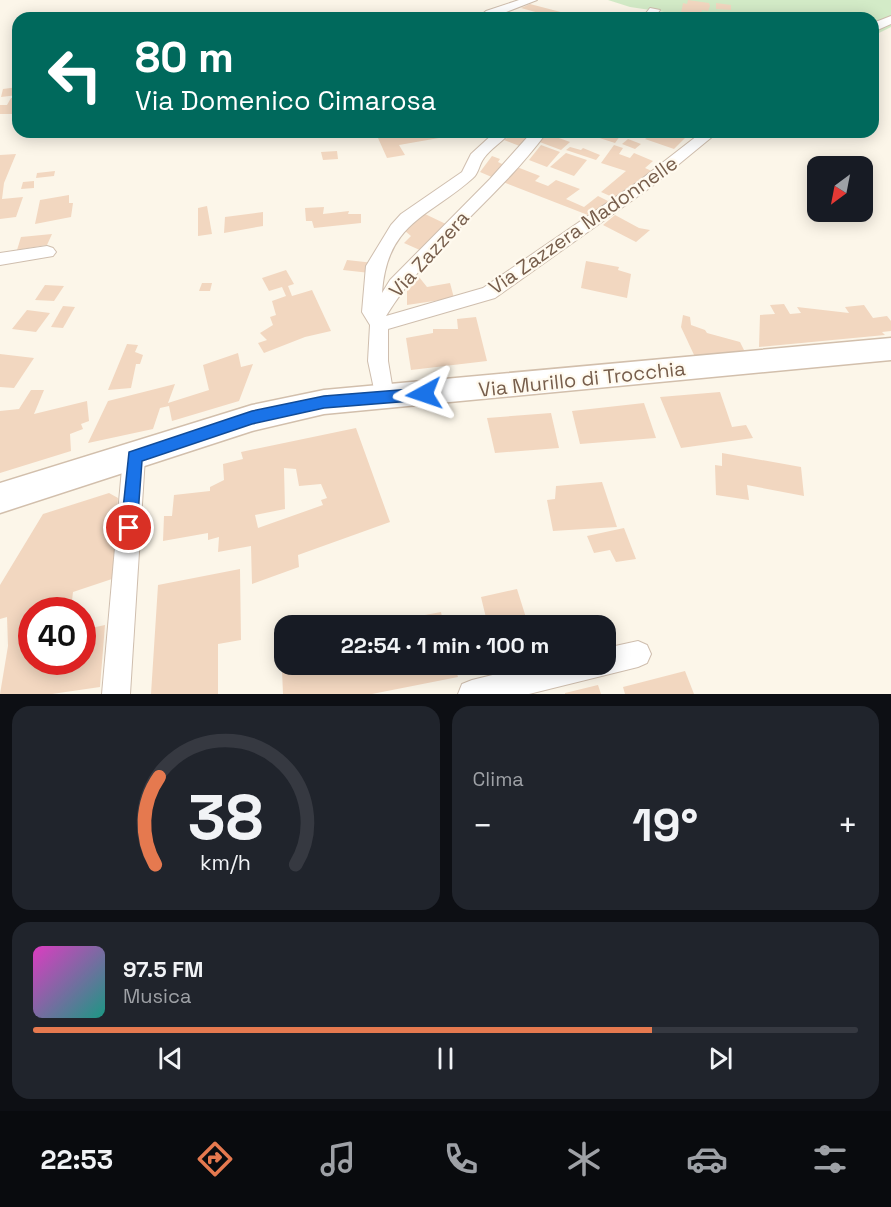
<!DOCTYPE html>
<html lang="it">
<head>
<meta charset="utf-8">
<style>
  :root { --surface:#171b24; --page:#20242c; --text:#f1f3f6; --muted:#9ea1a6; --line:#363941; --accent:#e5794f }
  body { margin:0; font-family:"Space Grotesk",sans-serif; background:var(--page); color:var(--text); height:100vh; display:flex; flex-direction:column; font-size:22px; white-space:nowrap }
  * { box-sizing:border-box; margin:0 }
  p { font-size:20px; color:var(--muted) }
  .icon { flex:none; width:33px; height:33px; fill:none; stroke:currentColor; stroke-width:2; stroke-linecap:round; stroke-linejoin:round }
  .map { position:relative; height:694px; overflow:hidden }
  .details { display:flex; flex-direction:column; gap:12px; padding:12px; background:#0d0f14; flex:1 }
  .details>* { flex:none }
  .top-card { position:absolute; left:12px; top:12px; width:867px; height:126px; border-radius:18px; box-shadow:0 3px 15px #0003; background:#00695c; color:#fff; overflow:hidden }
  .needle { width:39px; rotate:212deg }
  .tools { position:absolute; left:807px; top:156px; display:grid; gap:12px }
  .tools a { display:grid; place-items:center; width:66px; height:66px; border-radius:12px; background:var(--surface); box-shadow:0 3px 15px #0003; font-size:30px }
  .speed { position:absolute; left:18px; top:597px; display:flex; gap:12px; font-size:30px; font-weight:700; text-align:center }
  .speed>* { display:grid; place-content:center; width:78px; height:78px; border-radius:50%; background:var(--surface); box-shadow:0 3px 15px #0003; line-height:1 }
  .speed .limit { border:9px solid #d22; background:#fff; color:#111 }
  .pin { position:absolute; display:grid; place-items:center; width:51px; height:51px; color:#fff; margin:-26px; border:3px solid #fff; border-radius:50%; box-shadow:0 2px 6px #0007 }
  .me { position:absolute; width:66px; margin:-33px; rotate:265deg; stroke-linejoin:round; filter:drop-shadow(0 0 4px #0008) }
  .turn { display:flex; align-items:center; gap:21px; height:126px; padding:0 24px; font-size:27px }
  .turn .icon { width:78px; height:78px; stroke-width:2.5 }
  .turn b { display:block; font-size:42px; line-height:51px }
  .big { font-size:45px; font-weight:600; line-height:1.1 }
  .details .card { flex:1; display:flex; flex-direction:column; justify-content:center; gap:9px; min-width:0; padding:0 21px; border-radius:18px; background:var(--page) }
  .details .dial { align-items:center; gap:0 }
  .dial svg { height:156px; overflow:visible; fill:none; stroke:var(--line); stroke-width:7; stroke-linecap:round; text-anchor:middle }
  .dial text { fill:var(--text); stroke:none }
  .song { display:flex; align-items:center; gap:18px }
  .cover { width:72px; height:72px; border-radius:9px; background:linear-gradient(135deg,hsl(310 70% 55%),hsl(170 70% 35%)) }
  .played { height:6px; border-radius:3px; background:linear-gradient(90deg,var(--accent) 75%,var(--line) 75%) }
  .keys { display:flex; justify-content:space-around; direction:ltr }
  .heat { display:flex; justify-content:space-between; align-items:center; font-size:33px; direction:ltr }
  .details .tiles { flex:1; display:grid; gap:12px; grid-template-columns:1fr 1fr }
  .card:last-child { grid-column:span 2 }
  .trip { position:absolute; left:274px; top:615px; width:342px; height:60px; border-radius:18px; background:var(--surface); box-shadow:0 3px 15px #0003; font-weight:600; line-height:60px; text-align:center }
  .tabs { display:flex; height:96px; justify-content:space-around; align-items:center; background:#090b0e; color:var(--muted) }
  .tabs .icon { width:42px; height:42px }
  .tabs .current { color:var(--accent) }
  .tabs b { font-size:27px; color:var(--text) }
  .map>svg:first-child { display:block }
  .green { fill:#d3ebc7 }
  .building { fill:#f2d7c0; fill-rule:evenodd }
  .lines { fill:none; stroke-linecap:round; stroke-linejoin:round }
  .street-casing { stroke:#cfbeae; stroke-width:2 }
  .secondary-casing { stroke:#d2bfac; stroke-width:3 }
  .street { fill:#fff; fill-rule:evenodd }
  .secondary { fill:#fff; fill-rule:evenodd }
  .route { fill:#1a73e8; stroke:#114b97; stroke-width:1.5 }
  .labels { text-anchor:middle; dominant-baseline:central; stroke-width:4.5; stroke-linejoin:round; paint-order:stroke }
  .street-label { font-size:20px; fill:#775e4c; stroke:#fffaef }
</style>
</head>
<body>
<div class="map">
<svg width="891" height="694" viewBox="0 0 891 694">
  <rect width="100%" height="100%" fill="#fcf6e9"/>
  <path class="green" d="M608 0H891V27L873 36V18H733L715 15 705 18 630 7Z"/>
  <g class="building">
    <path d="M688 0 709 3 710 6 708 11 702 10 700 16 681 13 683 3 687 4Z"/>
    <path d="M716 3 731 5V10L716 9Z"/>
    <path d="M530 4 576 16 548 18 550 16 521 8Z"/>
    <path d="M18 87V95L1 97 3 89Z"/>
    <path d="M18 97V114H0V105H7L11 98Z"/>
    <path d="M414 132H436L439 138 399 145 405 155 387 158 378 138Z"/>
    <path d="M515 132H535L522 147 504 140Z"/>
    <path d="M581 132H623L615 143Z"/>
    <path d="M656 132H691L674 149 645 139Z"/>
    <path d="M545 133 570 142 561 150 537 141Z"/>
    <path d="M628 139 641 144 635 149 622 144Z"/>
    <path d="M541 145 560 152 547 167 529 160Z"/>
    <path d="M614 145 623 148 619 154 630 158 634 153 653 161 645 168 654 172 617 199 601 192 626 171 601 163Z"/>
    <path d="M570 147 581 150 583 148 600 155 596 160 566 150Z"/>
    <path d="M337 151 338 159 323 160 321 152Z"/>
    <path d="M566 153 587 160 574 176 550 167Z"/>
    <path d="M16 154 4 183 2 199 23 197 16 217 0 219V155Z"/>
    <path d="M492 156 500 159 498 162 506 166 494 178 480 172Z"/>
    <path d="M517 167 540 176 535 181 548 186 556 180 580 189 566 199 584 207 598 196 610 202 593 217 503 182Z"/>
    <path d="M55 171 54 176 36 178 37 173Z"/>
    <path d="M34 181V188L21 189 23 182Z"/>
    <path d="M69 195V203H73L71 217 35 224 40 200Z"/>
    <path d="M207 206 212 234 198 236V208Z"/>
    <path d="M324 207 323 214 349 211 348 214H361V223L314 228 312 221H306L305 208Z"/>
    <path d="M263 212V226L224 233 225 217Z"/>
    <path d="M425 214 450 226 422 251 404 243 411 236 404 230Z"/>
    <path d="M615 215 639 228 650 230 636 242 603 225Z"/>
    <path d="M52 234 47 245 17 250 21 237Z"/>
    <path d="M347 260 374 263 370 273 343 270Z"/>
    <path d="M586 261 619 267 618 270 631 274 627 298 581 288Z"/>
    <path d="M286 270 294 284 288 286 292 296 312 290 331 331 305 337 264 353 258 343 267 340 260 333 273 325 270 317 276 315 272 301 286 296 282 287 269 291 262 278Z"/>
    <path d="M419 277 427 287 450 283 454 298 407 305V278Z"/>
    <path d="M202 283H212L210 291H199Z"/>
    <path d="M45 285 64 286 54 301 35 300Z"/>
    <path d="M784 304 790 314 801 313 797 307 849 313 845 307 864 305 873 318 887 316 891 321V331L882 332 885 335 759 347 760 315 775 314 770 305Z"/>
    <path d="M63 306 75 307 63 328 51 327Z"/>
    <path d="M27 310 50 313 36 332 12 329Z"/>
    <path d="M683 315 690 317 691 325 705 330 707 333 740 342 745 352 695 357 681 327Z"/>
    <path d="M476 317 487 361 411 370 406 338 433 333V329H458L457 319Z"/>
    <path d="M127 344 138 345 135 352 143 355 140 364H136L131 388 108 390Z"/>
    <path d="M238 353 241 367 253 364 239 401 172 421 169 406 160 408 153 429 88 443 108 401 175 384 168 403 209 390 203 365Z"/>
    <path d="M0 354 34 358 14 388 0 387Z"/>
    <path d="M31 390H44L34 414 87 401 89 421 81 424 83 429 70 434 71 451 0 473V411L19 409Z"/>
    <path d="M720 392 732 427 746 425 753 438 681 448 660 397Z"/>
    <path d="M644 403 656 438 580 444 572 411Z"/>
    <path d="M551 413 559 448 495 453 487 418Z"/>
    <path d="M356 428 390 522 298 555 299 567 252 584 251 546 218 552 219 537 208 540V533L163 541 164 516H172L174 495 210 491V487L224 480 223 464 243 459 241 452ZM284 468 296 469 299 486 321 484 327 498 321 500 323 505 258 528 255 515 285 509Z"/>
    <path d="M722 453 801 467 804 496 747 485 749 500 716 495 715 465 722 466Z"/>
    <path d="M602 482 617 527 553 531 547 500 555 499 556 486Z"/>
    <path d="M109 493 118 498 112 579 73 592 71 610H32V662H82V630L105 625 100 687 52 694H0L8 646 7 617 0 619V585L43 514Z"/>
    <path d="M624 528 636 559 616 562 610 550 594 553 587 536Z"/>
    <path d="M240 569 241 640 218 644V694H151L158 585Z"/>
    <path d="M517 589 528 624 546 619 547 626H488L481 597Z"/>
    <path d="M441 612 444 626H377V624Z"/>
    <path d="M312 618 313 626H285V664H321L322 667 330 664H454L458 677 372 694H283L280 623Z"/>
    <path d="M685 671 694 694H625L623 687Z"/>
    <path d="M598 685 601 694H565V693Z"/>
  </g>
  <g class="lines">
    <defs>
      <g id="street">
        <path d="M519 0H537L491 18H478L486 11Z"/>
        <path d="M650 8 660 10 654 18H642Z"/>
        <path d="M891 16V24L873 32V23Z"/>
        <path d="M495 132H510C503 142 491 148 484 158 479 164 479 173 473 178 428 218 387 222 382 293L390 280 490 179 532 132H547C499 198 429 246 386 316L483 288 639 181 702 132H718L651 187 495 298 388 329V361L394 397 391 403 384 405 377 403 368 361 370 325 362 312 366 266 391 225 401 214 462 172 471 154Z"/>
        <path d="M47 246 53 248 56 252 53 256 0 265V253Z"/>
        <path d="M134 447 142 450 145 457 130 694H102L123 457 126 450Z"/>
        <path d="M638 641 647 645 651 654 647 663 638 667 529 694H458L462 684 472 680 537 664H606V648Z"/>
      </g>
      <path id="secondary" d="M891 338V360L324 414 252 431 0 513V483L252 405 324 390Z"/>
    </defs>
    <use href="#street" class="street-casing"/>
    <use href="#secondary" class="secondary-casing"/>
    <use href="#street" class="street"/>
    <use href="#secondary" class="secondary"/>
  </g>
  <path class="route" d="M424 388 432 394 424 400 324 408 252 424 142 461 137 528 135 534 129 536 123 534 121 528 129 452 252 411 324 396Z"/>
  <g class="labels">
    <g class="street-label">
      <text transform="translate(583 225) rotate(-35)">Via Zazzera Madonnelle</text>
      <text transform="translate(429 254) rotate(-48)">Via Zazzera</text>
      <text transform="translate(582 379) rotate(-6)">Via Murillo di Trocchia</text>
    </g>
  </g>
</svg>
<div class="tools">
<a><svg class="needle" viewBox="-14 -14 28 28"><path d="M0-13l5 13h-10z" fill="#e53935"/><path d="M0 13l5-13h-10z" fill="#9ea1a6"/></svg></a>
</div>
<div class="speed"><div class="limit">40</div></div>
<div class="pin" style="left:129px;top:528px;background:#d93025"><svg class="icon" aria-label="arrive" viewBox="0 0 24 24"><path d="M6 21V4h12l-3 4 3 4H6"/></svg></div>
<svg class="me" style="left:424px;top:394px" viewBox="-20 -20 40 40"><path d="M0-17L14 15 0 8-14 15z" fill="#1a73e8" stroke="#fff" stroke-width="4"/></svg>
<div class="trip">22:54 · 1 min · 100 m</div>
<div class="top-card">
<div class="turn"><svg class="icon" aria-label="left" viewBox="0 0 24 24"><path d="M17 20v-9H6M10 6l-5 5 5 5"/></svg><div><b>80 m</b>Via Domenico Cimarosa</div></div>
</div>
</div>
<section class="details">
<div class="tiles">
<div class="card dial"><svg viewBox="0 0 100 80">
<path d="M14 69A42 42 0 1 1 86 69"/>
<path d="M14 69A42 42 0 0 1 16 24" stroke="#e5794f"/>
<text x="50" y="56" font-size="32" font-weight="700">38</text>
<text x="50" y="72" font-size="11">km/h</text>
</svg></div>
<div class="card"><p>Clima</p>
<div class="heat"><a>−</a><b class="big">19°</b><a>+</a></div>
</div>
<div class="card">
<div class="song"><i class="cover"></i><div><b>97.5 FM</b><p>Musica</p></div></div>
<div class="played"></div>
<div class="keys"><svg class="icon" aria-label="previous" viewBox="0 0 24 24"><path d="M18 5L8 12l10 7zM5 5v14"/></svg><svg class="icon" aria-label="pause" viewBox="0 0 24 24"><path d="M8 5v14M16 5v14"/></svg><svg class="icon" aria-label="next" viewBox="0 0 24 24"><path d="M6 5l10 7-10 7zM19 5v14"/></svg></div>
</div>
</div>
</section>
<nav class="tabs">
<b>22:53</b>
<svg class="icon current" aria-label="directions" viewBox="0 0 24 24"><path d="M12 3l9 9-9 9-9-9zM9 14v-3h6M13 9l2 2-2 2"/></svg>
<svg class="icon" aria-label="music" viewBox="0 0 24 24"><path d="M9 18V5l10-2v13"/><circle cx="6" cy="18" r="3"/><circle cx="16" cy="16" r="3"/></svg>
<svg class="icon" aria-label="phone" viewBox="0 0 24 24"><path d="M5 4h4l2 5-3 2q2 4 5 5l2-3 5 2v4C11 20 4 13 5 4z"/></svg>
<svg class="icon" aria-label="climate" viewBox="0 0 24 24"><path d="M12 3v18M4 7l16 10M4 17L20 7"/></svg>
<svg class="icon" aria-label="car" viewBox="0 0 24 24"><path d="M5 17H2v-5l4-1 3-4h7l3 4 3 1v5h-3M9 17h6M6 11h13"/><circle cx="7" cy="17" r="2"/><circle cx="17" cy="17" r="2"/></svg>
<svg class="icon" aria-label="filters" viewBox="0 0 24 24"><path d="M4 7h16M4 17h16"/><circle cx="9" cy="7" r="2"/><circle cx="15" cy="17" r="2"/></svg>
</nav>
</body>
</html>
